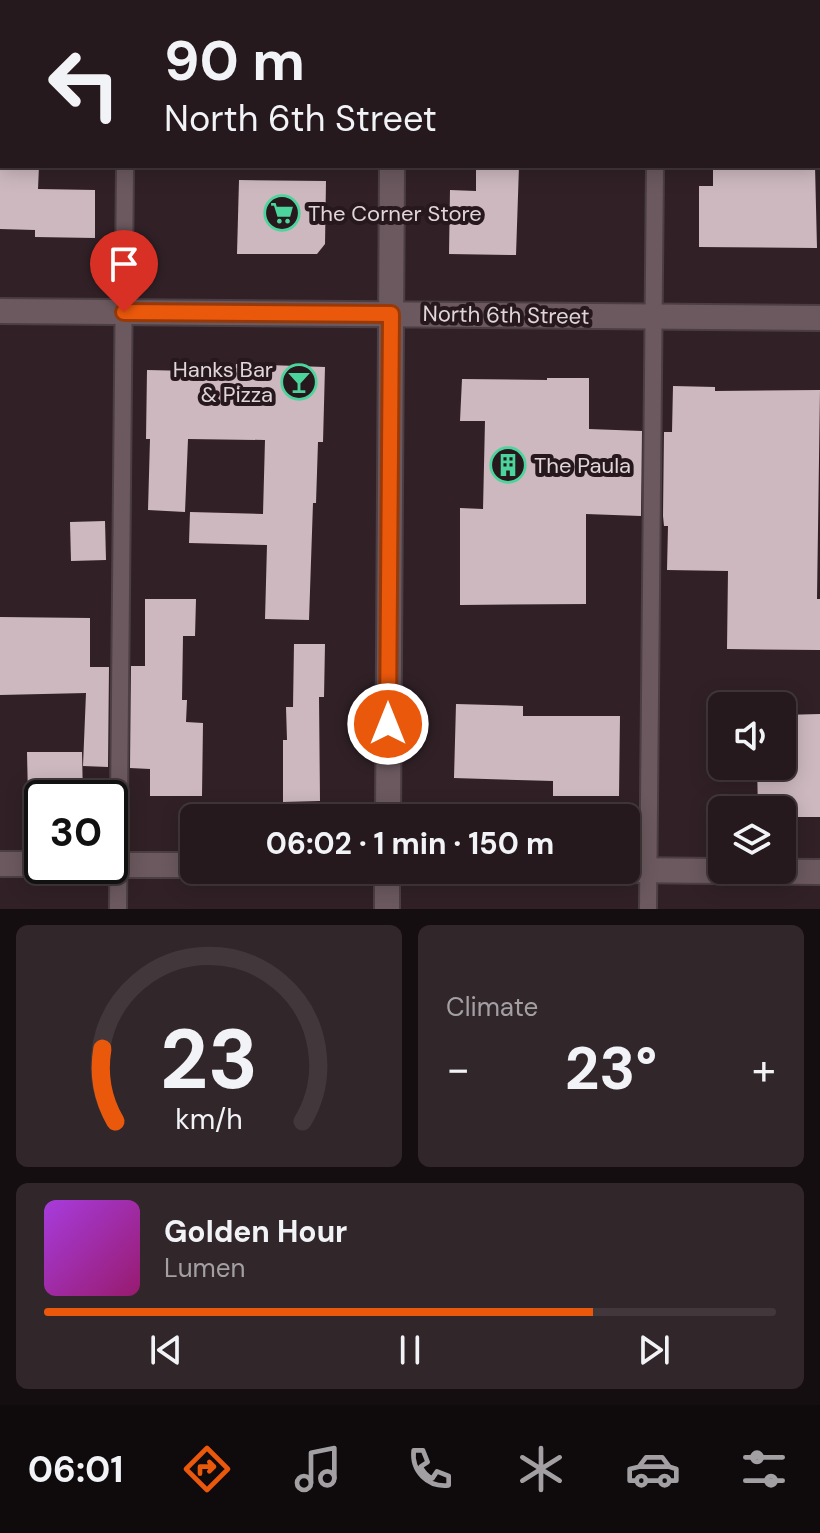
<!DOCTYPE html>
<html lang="en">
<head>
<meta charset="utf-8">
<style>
  :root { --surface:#25191d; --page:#31262a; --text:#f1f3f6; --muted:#a3a0a4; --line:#42383b; --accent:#ea580c }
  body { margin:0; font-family:"DM Sans",sans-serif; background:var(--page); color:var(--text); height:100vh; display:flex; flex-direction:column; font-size:30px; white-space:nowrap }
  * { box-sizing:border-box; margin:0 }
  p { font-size:26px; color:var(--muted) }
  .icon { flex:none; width:44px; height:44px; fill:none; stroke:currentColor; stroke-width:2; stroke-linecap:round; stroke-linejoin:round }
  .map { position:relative; height:909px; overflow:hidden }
  .panel { display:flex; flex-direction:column; gap:16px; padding:16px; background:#140e10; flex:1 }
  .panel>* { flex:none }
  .hud { position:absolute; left:0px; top:0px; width:820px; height:168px; box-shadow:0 4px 20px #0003,0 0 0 2px var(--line); background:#25191d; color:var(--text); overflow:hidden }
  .controls { position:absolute; left:708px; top:692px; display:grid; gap:16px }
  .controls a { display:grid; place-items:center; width:88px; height:88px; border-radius:12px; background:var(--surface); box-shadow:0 4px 20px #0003,0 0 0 2px var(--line); font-size:40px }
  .speed { position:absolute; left:24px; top:780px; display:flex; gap:16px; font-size:40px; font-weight:700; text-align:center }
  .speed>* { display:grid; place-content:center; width:104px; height:104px; border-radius:50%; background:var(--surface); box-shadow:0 4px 20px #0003,0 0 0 2px var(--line); line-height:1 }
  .speed .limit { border:4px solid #111; border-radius:12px; background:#fff; color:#111 }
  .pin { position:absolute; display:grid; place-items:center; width:68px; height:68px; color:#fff; margin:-82px -34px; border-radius:50% 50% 50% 0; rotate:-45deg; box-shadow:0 0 8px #0007 }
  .pin .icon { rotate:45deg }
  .me { position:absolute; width:88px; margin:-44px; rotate:0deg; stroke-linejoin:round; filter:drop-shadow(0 0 6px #0008) }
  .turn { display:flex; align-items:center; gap:28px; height:168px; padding:0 32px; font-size:36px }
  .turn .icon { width:104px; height:104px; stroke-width:2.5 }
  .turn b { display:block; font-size:56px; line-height:68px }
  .big { font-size:60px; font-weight:700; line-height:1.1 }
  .panel .widget { flex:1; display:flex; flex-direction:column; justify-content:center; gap:12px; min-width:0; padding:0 28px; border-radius:12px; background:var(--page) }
  .panel .dial { align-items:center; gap:0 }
  .dial svg { height:208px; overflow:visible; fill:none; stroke:var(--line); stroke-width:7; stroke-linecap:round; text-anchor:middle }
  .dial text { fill:var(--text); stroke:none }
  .song { display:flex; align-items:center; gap:24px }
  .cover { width:96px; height:96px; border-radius:12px; background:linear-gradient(135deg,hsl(280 70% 55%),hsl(320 70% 35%)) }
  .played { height:8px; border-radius:4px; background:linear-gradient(90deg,var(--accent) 75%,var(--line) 75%) }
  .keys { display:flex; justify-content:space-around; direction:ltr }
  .heat { display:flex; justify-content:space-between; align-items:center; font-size:44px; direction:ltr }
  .panel .tiles { flex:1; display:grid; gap:16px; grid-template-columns:1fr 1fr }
  .widget:last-child { grid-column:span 2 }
  .trip { position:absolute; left:180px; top:804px; width:460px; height:80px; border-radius:12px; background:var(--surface); box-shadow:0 4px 20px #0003,0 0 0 2px var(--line); font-weight:700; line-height:80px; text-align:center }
  .tab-bar { display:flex; height:128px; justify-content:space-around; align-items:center; background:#0f0a0c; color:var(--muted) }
  .tab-bar .icon { width:56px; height:56px }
  .tab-bar .current { color:var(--accent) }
  .tab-bar b { font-size:36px; color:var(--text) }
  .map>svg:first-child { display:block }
  .building { fill:#cdb8bf }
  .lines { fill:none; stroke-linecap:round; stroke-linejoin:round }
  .lane-casing { stroke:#4c3f44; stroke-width:20 }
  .street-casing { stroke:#4c3f44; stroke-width:28 }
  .lane { stroke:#6c5960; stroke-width:16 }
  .street { stroke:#6c5960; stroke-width:24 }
  .route-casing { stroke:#983908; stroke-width:20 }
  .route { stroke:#ea580c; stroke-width:14 }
  .labels { text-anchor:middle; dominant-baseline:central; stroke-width:8; stroke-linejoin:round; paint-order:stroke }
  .poi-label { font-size:22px; fill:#e0d5d8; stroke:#27181d; text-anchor:start }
  .street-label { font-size:22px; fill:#e0d5d8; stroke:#27181d }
</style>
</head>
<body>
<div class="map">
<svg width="820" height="909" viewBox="0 0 820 909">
  <rect width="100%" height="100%" fill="#312127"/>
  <g class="building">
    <path d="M0 166H39L38 189 95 190V238L35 237V230L0 229Z"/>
    <path d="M476 166H519L516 255 449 254 450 190 476 191Z"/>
    <path d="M713 166H815L817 248 699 247V186H713Z"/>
    <path d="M239 180 326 181 325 244 317 254H237Z"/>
    <path d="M236 364 325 367 323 442H318L316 503H313L309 620 265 619 267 545 189 543 190 512 263 514 265 440 188 439 185 512 148 510 150 439H146L147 370 235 372Z"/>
    <path d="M547 378H589V429L642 431 641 516 586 514V604L460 605V508L483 509 485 421H460L462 379 547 380Z"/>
    <path d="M673 386 715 387V391L820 390 817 599H820V650L727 649 728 571 667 570 668 526H664L663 516 664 432H672Z"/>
    <path d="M105 521 106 560 71 561 70 522Z"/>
    <path d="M145 599H196L195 636H183L182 700H187L186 722 203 723 202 796H150V769L130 768 131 666H145Z"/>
    <path d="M0 617 90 618V667H109L108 767 83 766 86 693 0 695Z"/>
    <path d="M294 644H325L324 697H319L320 801 283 802V740H287L286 707H293Z"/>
    <path d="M456 704 523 706V716H620L619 796H553V781L454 778Z"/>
    <path d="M820 714V817H782V810H758L757 766H782V715Z"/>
    <path d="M27 752H82L83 798H28Z"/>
  </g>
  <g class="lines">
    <defs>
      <g id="lane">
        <path d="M127 2V0"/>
        <path d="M656 2V0"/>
        <path d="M118 909 125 166"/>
        <path d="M648 909 655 166"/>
      </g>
      <g id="street">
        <path d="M394 2V0"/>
        <path d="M0 311 820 318"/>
        <path d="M388 818 392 166"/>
        <path d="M0 864H42"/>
        <path d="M110 865H194"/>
        <path d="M626 870 820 872"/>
        <path d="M387 909V870"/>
      </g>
    </defs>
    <use href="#lane" class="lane-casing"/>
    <use href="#street" class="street-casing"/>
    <use href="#lane" class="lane"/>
    <use href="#street" class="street"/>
  </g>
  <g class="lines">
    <defs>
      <path id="route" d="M124 312 391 314 388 724"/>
    </defs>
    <use href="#route" class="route-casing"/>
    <use href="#route" class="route"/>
  </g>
  <defs>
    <symbol id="supermarket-ring" viewBox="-11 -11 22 22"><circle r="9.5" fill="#27181d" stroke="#4bd49b" stroke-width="1.5"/><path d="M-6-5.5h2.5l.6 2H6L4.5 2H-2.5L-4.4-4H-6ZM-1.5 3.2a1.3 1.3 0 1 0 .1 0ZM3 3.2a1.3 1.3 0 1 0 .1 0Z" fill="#4bd49b"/></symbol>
    <symbol id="bar-ring" viewBox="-11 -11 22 22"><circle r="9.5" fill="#27181d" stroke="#4bd49b" stroke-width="1.5"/><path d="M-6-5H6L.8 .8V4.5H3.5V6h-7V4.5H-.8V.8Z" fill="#4bd49b"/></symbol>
    <symbol id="building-ring" viewBox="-11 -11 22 22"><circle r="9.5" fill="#27181d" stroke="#4bd49b" stroke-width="1.5"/><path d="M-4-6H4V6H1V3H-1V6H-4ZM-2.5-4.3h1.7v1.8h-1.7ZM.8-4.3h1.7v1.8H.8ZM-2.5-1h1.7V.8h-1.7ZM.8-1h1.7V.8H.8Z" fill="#4bd49b"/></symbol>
  </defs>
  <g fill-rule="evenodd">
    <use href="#supermarket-ring" x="262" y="193" width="40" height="40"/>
    <use href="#bar-ring" x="279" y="362" width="40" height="40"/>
    <use href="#building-ring" x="488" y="445" width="40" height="40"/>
  </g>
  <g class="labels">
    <g class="poi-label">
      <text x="308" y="213">The Corner Store</text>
      <text x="273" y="369" text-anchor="end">Hanks Bar<tspan x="273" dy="25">&amp; Pizza</tspan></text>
      <text x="534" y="465">The Paula</text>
    </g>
    <g class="street-label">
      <text transform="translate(506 315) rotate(1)">North 6th Street</text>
    </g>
  </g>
</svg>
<div class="controls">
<a><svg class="icon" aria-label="sound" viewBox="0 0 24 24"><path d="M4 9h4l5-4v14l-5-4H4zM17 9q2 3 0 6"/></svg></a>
<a><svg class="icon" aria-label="layers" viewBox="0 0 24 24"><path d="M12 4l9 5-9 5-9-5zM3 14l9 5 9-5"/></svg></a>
</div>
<div class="speed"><div class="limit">30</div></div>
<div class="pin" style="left:124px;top:312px;background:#d93025"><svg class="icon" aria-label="arrive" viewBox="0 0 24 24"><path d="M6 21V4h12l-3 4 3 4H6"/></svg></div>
<svg class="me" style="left:388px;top:724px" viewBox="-20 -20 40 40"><circle r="17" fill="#ea580c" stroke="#fff" stroke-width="3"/><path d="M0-11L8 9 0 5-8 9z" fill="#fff"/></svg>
<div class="trip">06:02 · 1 min · 150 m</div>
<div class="hud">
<div class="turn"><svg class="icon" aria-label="left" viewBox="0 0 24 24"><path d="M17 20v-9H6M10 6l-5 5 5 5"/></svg><div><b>90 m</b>North 6th Street</div></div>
</div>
</div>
<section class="panel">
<div class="tiles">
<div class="widget dial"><svg viewBox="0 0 100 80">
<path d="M14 69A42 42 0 1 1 86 69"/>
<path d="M14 69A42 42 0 0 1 9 41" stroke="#ea580c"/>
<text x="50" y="56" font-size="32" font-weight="700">23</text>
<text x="50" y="72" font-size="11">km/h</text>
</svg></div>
<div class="widget"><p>Climate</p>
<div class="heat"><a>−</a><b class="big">23°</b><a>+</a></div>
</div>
<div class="widget">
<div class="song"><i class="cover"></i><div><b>Golden Hour</b><p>Lumen</p></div></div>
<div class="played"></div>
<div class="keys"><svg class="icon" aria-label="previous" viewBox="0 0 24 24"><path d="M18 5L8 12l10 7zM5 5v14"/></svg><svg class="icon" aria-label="pause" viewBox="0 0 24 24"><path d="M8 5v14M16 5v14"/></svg><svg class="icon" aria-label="next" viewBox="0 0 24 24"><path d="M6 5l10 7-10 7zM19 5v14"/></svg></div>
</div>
</div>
</section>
<nav class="tab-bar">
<b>06:01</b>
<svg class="icon current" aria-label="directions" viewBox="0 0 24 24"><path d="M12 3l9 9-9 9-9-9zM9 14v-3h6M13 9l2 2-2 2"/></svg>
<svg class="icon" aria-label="music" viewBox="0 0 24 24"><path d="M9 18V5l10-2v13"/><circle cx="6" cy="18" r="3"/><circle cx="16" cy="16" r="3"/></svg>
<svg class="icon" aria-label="phone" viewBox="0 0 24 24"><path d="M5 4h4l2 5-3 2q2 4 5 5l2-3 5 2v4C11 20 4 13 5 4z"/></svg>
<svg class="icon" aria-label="climate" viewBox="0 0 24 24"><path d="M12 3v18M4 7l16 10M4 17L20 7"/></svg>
<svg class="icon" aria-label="car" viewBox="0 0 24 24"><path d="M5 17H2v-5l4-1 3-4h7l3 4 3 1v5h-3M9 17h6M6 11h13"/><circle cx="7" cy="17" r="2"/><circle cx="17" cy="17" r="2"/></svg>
<svg class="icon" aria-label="filters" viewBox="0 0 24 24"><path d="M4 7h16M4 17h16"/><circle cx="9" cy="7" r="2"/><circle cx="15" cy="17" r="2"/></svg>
</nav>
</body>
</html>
